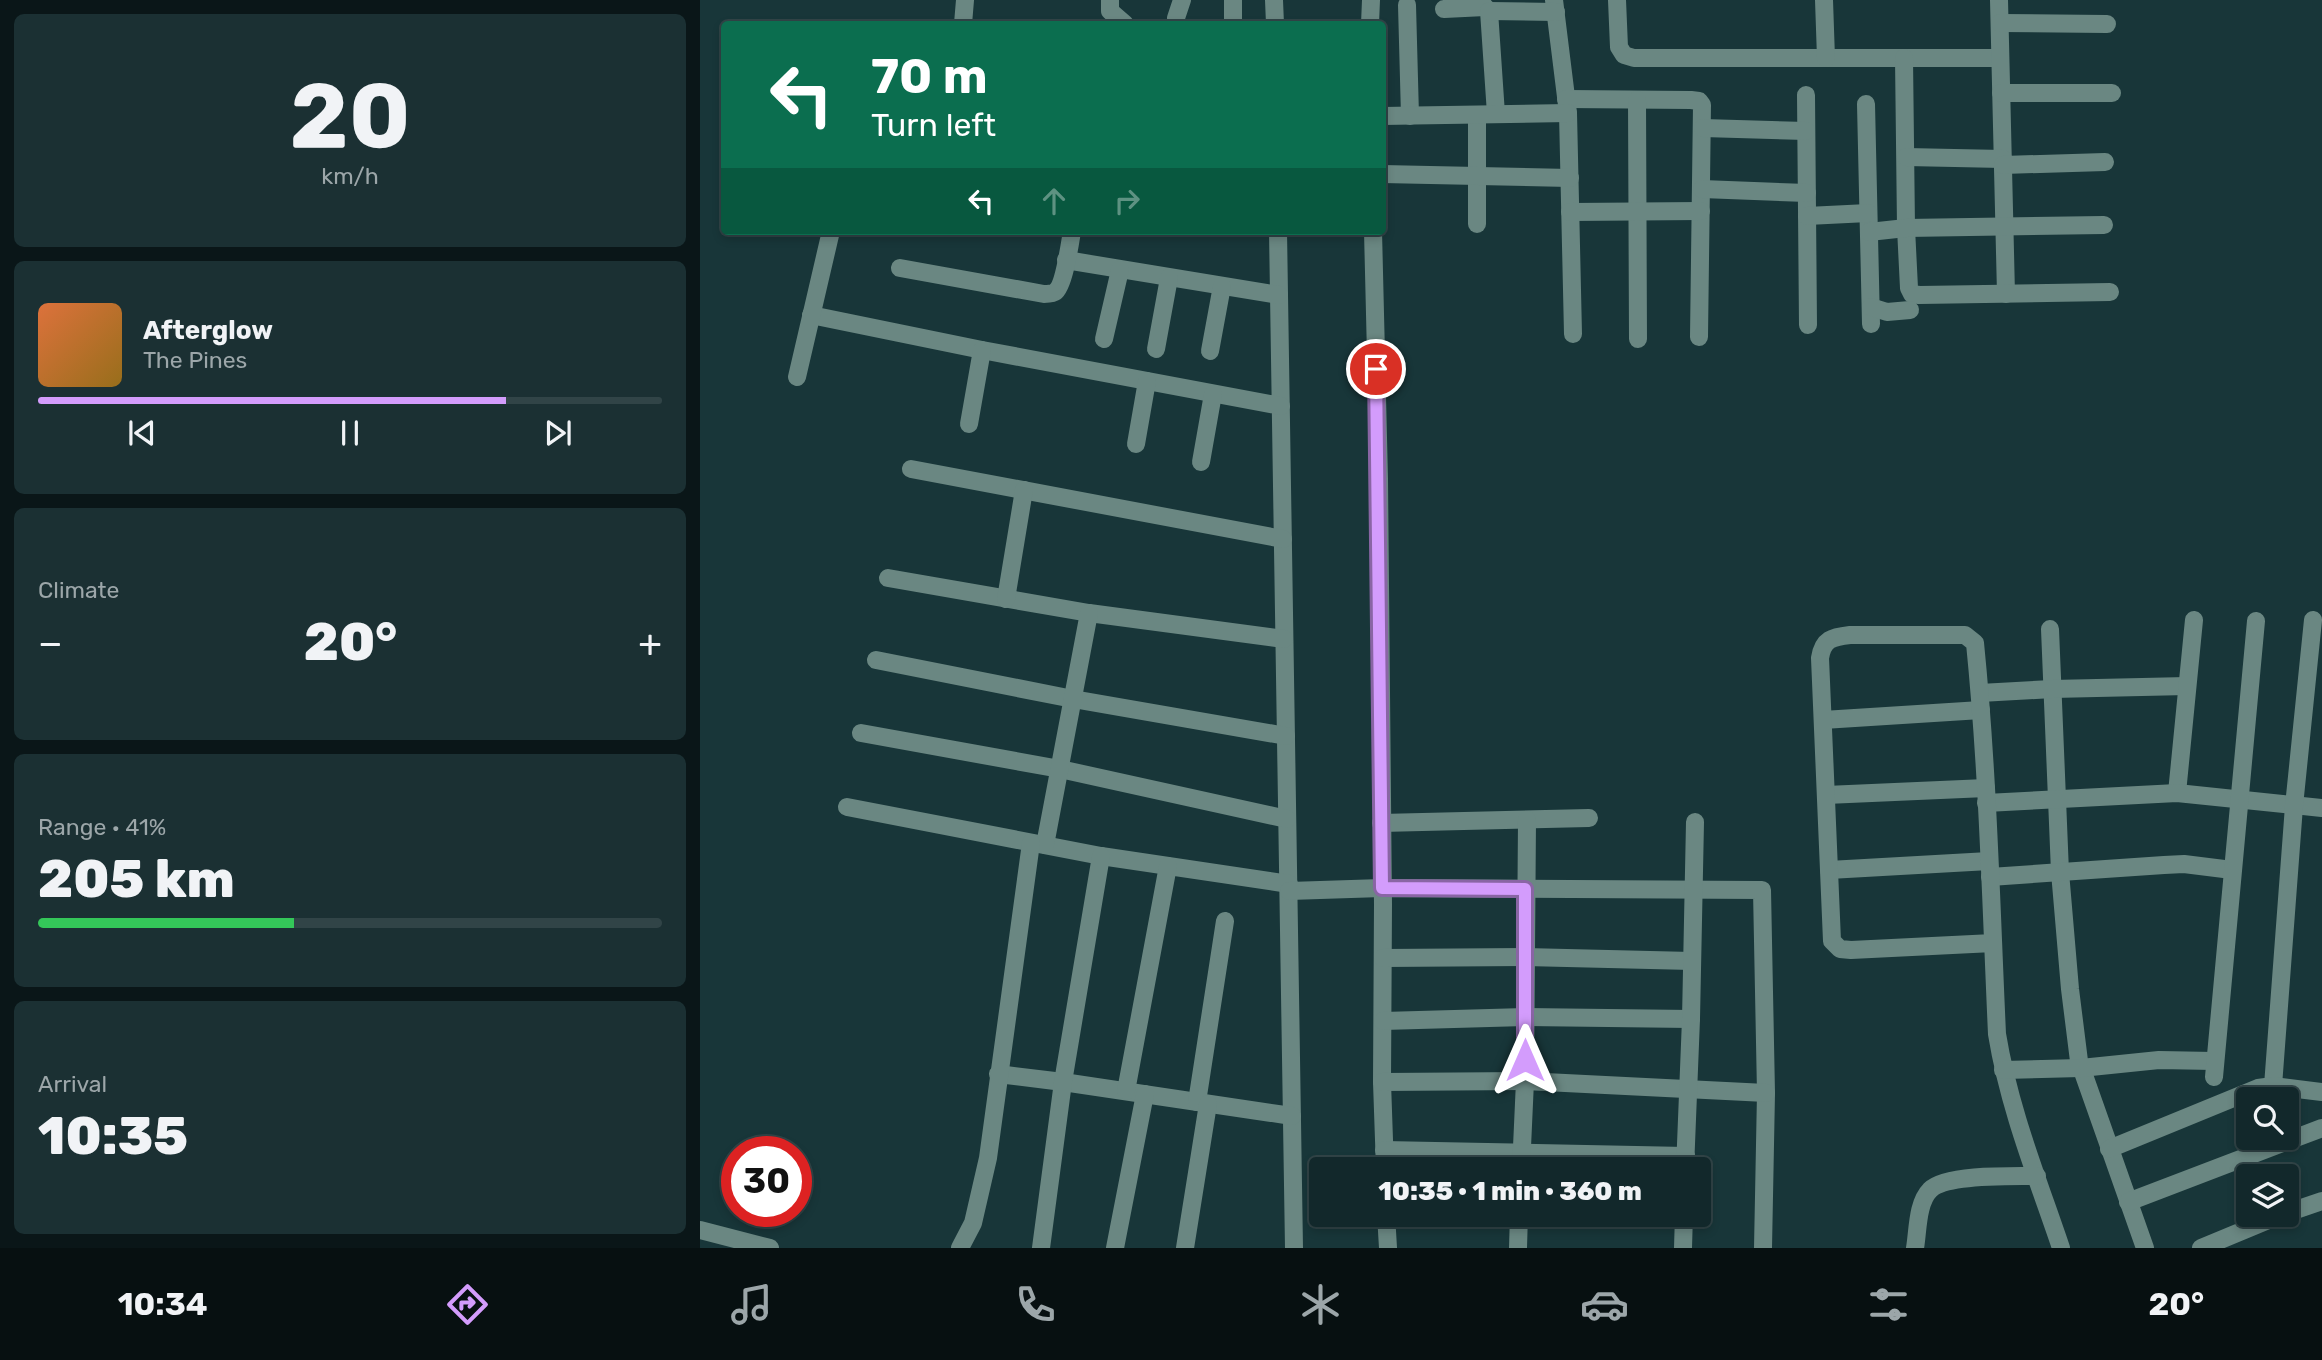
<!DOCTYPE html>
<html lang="en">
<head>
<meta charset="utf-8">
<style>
  :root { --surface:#12282b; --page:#1b3033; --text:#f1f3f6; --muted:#9ca6a9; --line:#314447; --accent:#d39cfc }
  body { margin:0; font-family:Rubik,sans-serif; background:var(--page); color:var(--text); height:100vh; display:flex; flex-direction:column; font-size:26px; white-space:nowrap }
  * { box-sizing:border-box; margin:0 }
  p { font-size:23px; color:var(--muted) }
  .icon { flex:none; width:38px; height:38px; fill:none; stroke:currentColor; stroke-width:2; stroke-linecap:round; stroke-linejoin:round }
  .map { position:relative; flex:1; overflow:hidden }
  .details { display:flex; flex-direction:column; gap:14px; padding:14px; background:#0a1618; width:700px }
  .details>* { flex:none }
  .guide { position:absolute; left:21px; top:21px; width:665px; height:214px; border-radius:7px; box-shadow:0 4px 10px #0003,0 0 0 2px var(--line); background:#0b6e4f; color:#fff; overflow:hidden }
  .controls { position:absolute; left:1536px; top:1087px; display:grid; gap:14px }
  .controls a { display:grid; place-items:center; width:63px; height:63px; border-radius:7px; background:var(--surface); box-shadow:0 4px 10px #0003,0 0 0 2px var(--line); font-size:35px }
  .speed { position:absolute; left:21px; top:1136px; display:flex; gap:14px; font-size:35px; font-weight:700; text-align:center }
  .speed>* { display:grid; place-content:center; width:91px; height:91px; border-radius:50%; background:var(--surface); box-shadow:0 4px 10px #0003,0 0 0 2px var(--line); line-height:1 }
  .speed .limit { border:10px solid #d22; background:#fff; color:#111 }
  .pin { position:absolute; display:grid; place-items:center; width:60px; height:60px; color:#fff; margin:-30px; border:4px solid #fff; border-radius:50%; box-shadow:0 2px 7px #0007 }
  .me { position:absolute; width:77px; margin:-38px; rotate:0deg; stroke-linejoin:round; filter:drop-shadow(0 0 5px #0008) }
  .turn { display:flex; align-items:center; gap:24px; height:147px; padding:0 35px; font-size:32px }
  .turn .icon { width:91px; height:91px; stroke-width:2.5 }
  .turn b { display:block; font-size:49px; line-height:60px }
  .lanes { display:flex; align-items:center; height:66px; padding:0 35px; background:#0003; justify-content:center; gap:35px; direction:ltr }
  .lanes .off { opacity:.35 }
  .big { font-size:52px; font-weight:800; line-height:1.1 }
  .details .tile { flex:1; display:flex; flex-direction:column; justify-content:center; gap:10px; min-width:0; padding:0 24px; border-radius:10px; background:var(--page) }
  .details .dial { align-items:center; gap:0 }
  .dial b { font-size:91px; line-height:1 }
  .song { display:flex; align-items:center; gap:21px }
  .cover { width:84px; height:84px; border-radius:10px; background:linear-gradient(135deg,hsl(20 70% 55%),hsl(40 70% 35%)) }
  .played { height:7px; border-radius:4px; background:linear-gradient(90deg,var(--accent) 75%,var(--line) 75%) }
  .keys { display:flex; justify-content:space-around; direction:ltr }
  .heat { display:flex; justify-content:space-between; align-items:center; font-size:38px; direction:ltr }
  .charge { height:10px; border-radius:5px; background:linear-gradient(90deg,#34c759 41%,var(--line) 0) }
  .trip { position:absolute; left:609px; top:1157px; width:402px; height:70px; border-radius:7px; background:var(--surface); box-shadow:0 4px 10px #0003,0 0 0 2px var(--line); font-weight:800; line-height:70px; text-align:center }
  .tab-bar { display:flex; height:112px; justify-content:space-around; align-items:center; background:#071011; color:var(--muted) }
  .tab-bar .icon { width:49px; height:49px }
  .tab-bar .on { color:var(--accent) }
  .tab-bar b { font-size:32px; color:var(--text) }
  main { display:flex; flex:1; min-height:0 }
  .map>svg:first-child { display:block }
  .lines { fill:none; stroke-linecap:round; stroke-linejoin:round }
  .minor { stroke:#6a8782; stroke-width:18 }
  .route-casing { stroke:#8965a4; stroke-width:18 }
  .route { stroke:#d39cfc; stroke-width:12 }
</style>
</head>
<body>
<main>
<section class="details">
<div class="tile dial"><b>20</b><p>km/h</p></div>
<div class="tile">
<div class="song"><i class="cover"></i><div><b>Afterglow</b><p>The Pines</p></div></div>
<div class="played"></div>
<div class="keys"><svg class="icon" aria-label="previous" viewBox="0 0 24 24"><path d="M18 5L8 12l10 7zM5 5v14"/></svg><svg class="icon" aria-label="pause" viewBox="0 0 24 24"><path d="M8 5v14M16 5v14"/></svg><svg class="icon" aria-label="next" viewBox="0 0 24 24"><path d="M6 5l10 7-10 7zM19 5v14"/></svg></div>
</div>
<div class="tile"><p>Climate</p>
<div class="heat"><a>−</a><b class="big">20°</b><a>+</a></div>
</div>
<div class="tile"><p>Range · 41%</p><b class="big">205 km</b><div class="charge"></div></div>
<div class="tile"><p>Arrival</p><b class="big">10:35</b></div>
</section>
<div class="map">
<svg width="1622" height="1248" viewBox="0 0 1622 1248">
  <rect width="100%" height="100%" fill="#183639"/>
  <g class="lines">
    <g class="minor">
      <path d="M410 0V11L425 24"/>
      <path d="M533 0V24"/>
      <path d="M574 0 575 24"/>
      <path d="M854 0 868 113 873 334"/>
      <path d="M917 0 919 47 924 55 934 58H1300"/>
      <path d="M1124 0 1126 58"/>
      <path d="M1299 0 1306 294"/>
      <path d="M707 5 710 116"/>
      <path d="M744 9 785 7 789 11 796 114"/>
      <path d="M789 11 856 12"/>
      <path d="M476 18 482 0"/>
      <path d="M1300 23 1407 24"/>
      <path d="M263 24 265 0"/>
      <path d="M670 24 671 0"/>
      <path d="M1204 58 1206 228 1209 288 1212 294 1219 295 1410 292"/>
      <path d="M1301 93H1412"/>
      <path d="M1106 95 1108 325"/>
      <path d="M866 99 991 100 999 101 1002 105 999 337"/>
      <path d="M937 100 938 339"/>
      <path d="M1166 104 1171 324"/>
      <path d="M777 115V224"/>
      <path d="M682 116 868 113"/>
      <path d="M1003 128 1106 131"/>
      <path d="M1206 157 1303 159"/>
      <path d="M1303 165 1405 162"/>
      <path d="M682 174 870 178"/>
      <path d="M1002 189 1107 193"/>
      <path d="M870 212 1001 211"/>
      <path d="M1107 216 1168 213"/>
      <path d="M578 231 594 1248"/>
      <path d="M673 231 679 479 683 904 682 1082 685 1169"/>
      <path d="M1169 232 1206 228 1404 225"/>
      <path d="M366 260 579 295"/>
      <path d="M200 268 344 294C346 294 353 294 355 292 364 286 370 243 372 231"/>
      <path d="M1171 307 1187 312 1210 310"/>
      <path d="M111 315 282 350 581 406"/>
      <path d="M404 339 420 270"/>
      <path d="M456 349 469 278"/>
      <path d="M510 351 522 286"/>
      <path d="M97 377 131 231"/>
      <path d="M269 424 282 350"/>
      <path d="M436 444 447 381"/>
      <path d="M501 462 513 394"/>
      <path d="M211 469 583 539"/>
      <path d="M188 578 389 613 584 639"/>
      <path d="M306 599 324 490"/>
      <path d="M1350 629 1360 872 1370 989 1379 1061 1445 1248"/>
      <path d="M176 660 373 699 586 736"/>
      <path d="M1280 693 1352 689 1487 686"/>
      <path d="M1123 720 1281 710"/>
      <path d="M161 733 360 769 587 819"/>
      <path d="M1477 793 1494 620"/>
      <path d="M1126 795 1286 788"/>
      <path d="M1286 803 1477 793 1622 808"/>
      <path d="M147 807 401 856 589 884"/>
      <path d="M681 823 889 818"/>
      <path d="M345 845 389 613"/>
      <path d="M1129 870 1289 861"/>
      <path d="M1290 877 1464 865 1484 864 1532 870"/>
      <path d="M589 891 682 888 1062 890 1066 1093 1063 1248"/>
      <path d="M1293 943 1151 950 1140 949 1132 941 1120 658C1123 639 1132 637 1150 635H1265L1275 643C1288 773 1291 904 1297 1034 1309 1108 1337 1177 1361 1248"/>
      <path d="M683 958 825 957 992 961"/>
      <path d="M683 1021 825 1017 991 1019"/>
      <path d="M1303 1070 1381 1068 1459 1060 1514 1061"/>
      <path d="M298 1074 363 1082 592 1116"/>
      <path d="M1514 1077 1556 621"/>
      <path d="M682 1082 825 1081 1066 1093"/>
      <path d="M1573 1086 1594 806 1613 620"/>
      <path d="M426 1091 468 866"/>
      <path d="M497 1102 525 921"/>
      <path d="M1409 1149 1558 1088 1573 1086 1622 1092"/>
      <path d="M684 1150 986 1156"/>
      <path d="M821 1169 825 1081 827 820"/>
      <path d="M985 1169 991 1019 995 822"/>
      <path d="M1428 1202 1622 1128"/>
      <path d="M1587 1213 1622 1201"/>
      <path d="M686 1214 688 1248"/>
      <path d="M782 1214 952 1220"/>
      <path d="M0 1230 70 1248"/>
      <path d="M260 1248 273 1223 288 1158 331 843"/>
      <path d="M341 1248 363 1082 401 856"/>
      <path d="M415 1248 445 1094"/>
      <path d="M485 1248 508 1104"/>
      <path d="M818 1248 819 1214"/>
      <path d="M983 1248 984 1214"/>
      <path d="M1215 1248C1218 1231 1217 1203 1230 1190 1245 1174 1313 1176 1337 1176"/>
      <path d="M1501 1248 1583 1214"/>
    </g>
  </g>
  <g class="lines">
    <defs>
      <path id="route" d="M676 369 682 888 825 889V1060"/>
    </defs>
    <use href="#route" class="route-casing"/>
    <use href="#route" class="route"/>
  </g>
</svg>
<div class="controls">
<a><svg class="icon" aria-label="search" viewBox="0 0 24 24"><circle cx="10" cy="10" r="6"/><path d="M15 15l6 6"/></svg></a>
<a><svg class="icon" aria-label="layers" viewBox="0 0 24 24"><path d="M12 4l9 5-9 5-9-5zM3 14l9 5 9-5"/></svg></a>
</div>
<div class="speed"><div class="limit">30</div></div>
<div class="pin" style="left:676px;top:369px;background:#d93025"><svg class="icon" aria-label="arrive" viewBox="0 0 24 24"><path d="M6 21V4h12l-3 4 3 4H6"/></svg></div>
<svg class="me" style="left:825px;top:1060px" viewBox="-20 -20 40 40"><path d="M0-17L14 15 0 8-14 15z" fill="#d39cfc" stroke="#fff" stroke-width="4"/></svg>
<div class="trip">10:35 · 1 min · 360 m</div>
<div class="guide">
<div class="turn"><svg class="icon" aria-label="left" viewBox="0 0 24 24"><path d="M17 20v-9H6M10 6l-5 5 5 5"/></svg><div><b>70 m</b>Turn left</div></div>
<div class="lanes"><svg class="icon" aria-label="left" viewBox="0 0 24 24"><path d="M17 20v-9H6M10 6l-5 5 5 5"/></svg><svg class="icon off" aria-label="ahead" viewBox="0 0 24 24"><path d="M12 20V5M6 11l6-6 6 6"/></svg><svg class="icon off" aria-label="right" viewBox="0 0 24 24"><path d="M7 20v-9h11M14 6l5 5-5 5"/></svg></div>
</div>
</div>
</main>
<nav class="tab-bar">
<b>10:34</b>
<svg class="icon on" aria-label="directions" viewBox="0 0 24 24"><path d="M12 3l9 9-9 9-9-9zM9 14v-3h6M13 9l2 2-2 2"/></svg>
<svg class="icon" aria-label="music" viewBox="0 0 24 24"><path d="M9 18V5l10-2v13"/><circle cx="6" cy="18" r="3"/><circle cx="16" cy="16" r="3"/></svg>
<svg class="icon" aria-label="phone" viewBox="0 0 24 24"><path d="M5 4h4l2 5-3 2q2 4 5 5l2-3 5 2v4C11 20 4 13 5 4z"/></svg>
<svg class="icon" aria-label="climate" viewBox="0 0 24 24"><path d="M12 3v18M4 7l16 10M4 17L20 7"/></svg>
<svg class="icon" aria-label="car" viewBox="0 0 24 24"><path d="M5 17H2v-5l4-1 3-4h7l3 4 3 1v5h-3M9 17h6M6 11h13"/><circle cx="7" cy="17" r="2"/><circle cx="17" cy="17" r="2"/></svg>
<svg class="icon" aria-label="filters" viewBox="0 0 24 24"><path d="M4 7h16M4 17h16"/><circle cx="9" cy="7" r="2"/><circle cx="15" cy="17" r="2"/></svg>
<b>20°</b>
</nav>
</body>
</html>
